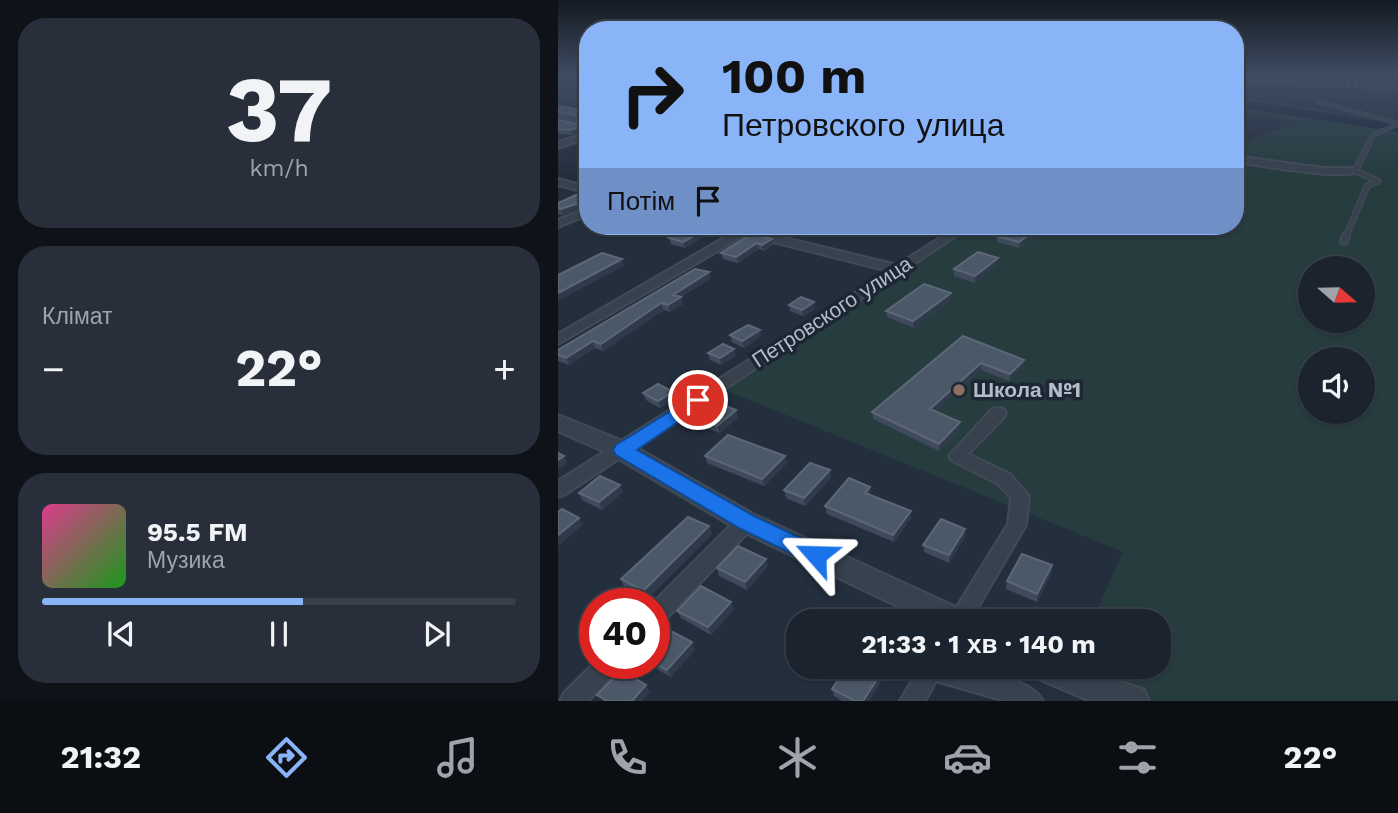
<!DOCTYPE html>
<html lang="uk">
<head>
<meta charset="utf-8">
<style>
	body { margin:0; font-family:"Work Sans",sans-serif; background:#282f3a; color:#f1f3f6; height:100vh; display:flex; flex-direction:column; font-size:26px; white-space:nowrap }
	* { box-sizing:border-box; margin:0 }
	p { font-size:23px; color:#a0a4aa }
	.icon { flex:none; width:38px; height:38px; fill:none; stroke:currentColor; stroke-width:2; stroke-linecap:round; stroke-linejoin:round }
	.map { position:relative; flex:1; overflow:hidden }
	.panel { display:flex; flex-direction:column; gap:18px; padding:18px; background:#0f1319; width:558px }
	.panel>* { flex:none }
	.banner { position:absolute; left:21px; top:21px; width:665px; height:214px; border-radius:28px; box-shadow:0 2px 5px #0004,0 0 0 2px #39404a; background:#8ab4f8; color:#111; overflow:hidden }
	.needle { width:46px; rotate:110deg }
	.buttons { position:absolute; left:740px; top:256px; display:grid; gap:14px }
	.buttons a { display:grid; place-items:center; width:77px; height:77px; border-radius:50%; background:#1b232e; box-shadow:0 2px 5px #0004,0 0 0 2px #39404a; font-size:35px }
	.speed { position:absolute; left:21px; top:588px; display:flex; gap:14px; font-size:35px; font-weight:700; text-align:center }
	.speed>* { display:grid; place-content:center; width:91px; height:91px; border-radius:50%; background:#1b232e; box-shadow:0 2px 5px #0004,0 0 0 2px #39404a; line-height:1 }
	.speed .limit { border:10px solid #d22; background:#fff; color:#111 }
	.pin { position:absolute; display:grid; place-items:center; width:60px; height:60px; color:#fff; margin:-30px; border:4px solid #fff; border-radius:50%; box-shadow:0 2px 7px #0007 }
	.me { position:absolute; width:77px; margin:-38px; rotate:295deg; stroke-linejoin:round; filter:drop-shadow(0 0 5px #0008) }
	.turn { display:flex; align-items:center; gap:24px; height:147px; padding:0 28px; font-size:32px }
	.turn .icon { width:91px; height:91px; stroke-width:2.5 }
	.turn b { display:block; font-size:49px; line-height:60px }
	.then { display:flex; align-items:center; height:66px; padding:0 28px; background:#0003; gap:14px; font-size:26px }
	.big { font-size:52px; font-weight:700; line-height:1.1 }
	.panel .card { flex:1; display:flex; flex-direction:column; justify-content:center; gap:10px; min-width:0; padding:0 24px; border-radius:28px; background:#282f3a }
	.panel .dial { align-items:center; gap:0 }
	.dial b { font-size:91px; line-height:1 }
	.song { display:flex; align-items:center; gap:21px }
	.cover { width:84px; height:84px; border-radius:10px; background:linear-gradient(135deg,hsl(330 70% 55%),hsl(120 70% 35%)) }
	.played { height:7px; border-radius:4px; background:linear-gradient(90deg,#8ab4f8 55%,#39404a 55%) }
	.keys { display:flex; justify-content:space-around; direction:ltr }
	.heat { display:flex; justify-content:space-between; align-items:center; font-size:38px; direction:ltr }
	.trip { position:absolute; left:228px; top:609px; width:385px; height:70px; border-radius:28px; background:#1b232e; box-shadow:0 2px 5px #0004,0 0 0 2px #39404a; font-weight:700; line-height:70px; text-align:center }
	.menu { display:flex; height:112px; justify-content:space-around; align-items:center; background:#0b0e12; color:#a0a4aa }
	.menu .icon { width:49px; height:49px }
	.menu .on { color:#8ab4f8 }
	.menu b { font-size:32px; color:#f1f3f6 }
	main { display:flex; flex:1; min-height:0 }
	.map>svg:first-child { display:block }
</style>
</head>
<body>
<main>
<section class="panel">
<div class="card dial"><b>37</b><p>km/h</p></div>
<div class="card"><p>Клімат</p>
<div class="heat"><a>−</a><b class="big">22°</b><a>+</a></div>
</div>
<div class="card">
<div class="song"><i class="cover"></i><div><b>95.5 FM</b><p>Музика</p></div></div>
<div class="played"></div>
<div class="keys"><svg class="icon" aria-label="previous" viewBox="0 0 24 24"><path d="M18 5L8 12l10 7zM5 5v14"/></svg><svg class="icon" aria-label="pause" viewBox="0 0 24 24"><path d="M8 5v14M16 5v14"/></svg><svg class="icon" aria-label="next" viewBox="0 0 24 24"><path d="M6 5l10 7-10 7zM19 5v14"/></svg></div>
</div>
</section>
<div class="map">
<svg width="840" height="701" viewBox="0 0 840 701">
	<rect width="100%" height="100%" fill="#242f3e"/>
	<path fill="#263c3f" fill-rule="evenodd" d="M677 96 840 123V701H575L508 677 513 667H600V621H534L565 552 159 387 408 226H677V145L741 122 677 110ZM752 268H805V320H752ZM752 359H805V411H752Z"/>
	<g fill="none" stroke-linecap="round" stroke-linejoin="round">
		<path fill="#17263c" fill-rule="evenodd" d="M677 99 840 124V132L677 107Z"/>
		<defs>
			<path id="service-far2" d="M760 102 840 123
				M809 147 815 135 840 124"/>
			<path id="service-far1" d="M788 237 809 186 820 181 797 171 810 145"/>
			<path id="service" d="M786 241 788 236"/>
			<path id="minor" d="M0 118 30 124V128L0 122Z
				M30 133V138L0 148V142Z
				M677 156 767 168H797L802 171C785 181 701 165 677 162Z
				M0 179 30 187V193L0 185Z
				M30 208V215L0 227V220Z
				M161 226H199L195 230 339 265 401 226H413L6 495 0 497V481L331 271 187 235 0 344V334L176 232 162 228Z
				M440 408 446 409 448 413 446 417 410 454 452 474 471 496 468 525 412 621H390L450 524 453 498 440 484 393 460 391 456 434 409Z
				M188 515 195 517 197 522 195 527 104 623 96 625V604H94L181 517Z
				M37 662 62 663 59 671 30 701H2L6 693Z
				M362 667C376 667 392 665 406 667 427 671 476 681 485 701H447L378 681 367 701H342Z"/>
			<path id="tertiary" d="M0 415 72 444 197 515 409 612 414 621H370L179 529 56 456 0 431Z
				M472 667H522L586 690 591 701H532L476 677Z"/>
		</defs>
		<use href="#service-far2" stroke="#414a57" stroke-width="5"/>
		<use href="#service-far1" stroke="#414a57" stroke-width="7"/>
		<use href="#service" stroke="#414a57" stroke-width="10"/>
		<use href="#minor" stroke="#414a57" stroke-width="4"/>
		<use href="#tertiary" stroke="#414a57" stroke-width="4"/>
		<use href="#service-far2" stroke="#38414e" stroke-width="3.5"/>
		<use href="#service-far1" stroke="#38414e" stroke-width="4.5"/>
		<use href="#service" stroke="#38414e" stroke-width="6"/>
		<use href="#minor" fill="#38414e" fill-rule="evenodd"/>
		<use href="#tertiary" fill="#38414e" fill-rule="evenodd"/>
		<path stroke="#5a6575" stroke-width="2.5" stroke-dasharray="3.5 3.5" stroke-linecap="butt" d="M677 80 840 89"/>
	</g>
	<path fill="#3f4b5c" d="M0 106 30 111 29 121 0 116Z
		M0 120 29 131 14 135 0 134Z
		M0 203 30 206 5 215 0 214Z
		M30 211V222L24 220 22 215Z
		M209 226H243L229 235 210 231Z
		M454 226H485V230L461 248 439 242V236Z
		M156 231 127 248 113 244 111 238Z
		M214 239 215 245 206 251 201 249 180 263 165 259 163 253Z
		M440 264 417 283 396 276V269Z
		M151 272 152 279 123 297 125 304 112 312 106 310 45 351 37 348 11 365 0 361V350Z
		M393 293V300L356 328 329 317 328 311Z
		M231 305 257 309 245 316 232 311Z
		M172 335 203 336 186 348 174 342Z
		M405 336 466 367 451 381 423 370 378 411 402 422V430L381 451 315 419 314 412Z
		M150 353 178 356 163 365 152 360Z
		M115 392 117 399 102 408 88 400 85 393Z
		M180 417 162 433 145 427 143 419Z
		M147 456H227L229 463 206 486 149 463Z
		M273 478 247 506 228 498 226 490Z
		M62 485 65 492 44 510 24 500 21 493Z
		M313 494V495L353 518 336 542 269 514 267 506Z
		M151 526 154 534 89 599 66 587 63 579Z
		M407 537 391 563 366 552 365 545Z
		M494 565 493 573 479 602 448 589 449 581Z
		M210 566 189 590 161 576 159 568Z
		M173 602 176 609 153 635 123 618 119 611Z
		M137 650 113 677 88 663H96Z
		M274 689 311 701H284L276 696Z"/>
	<path fill="#2f3b4b" d="M28 126 29 131 14 135 12 130Z
		M30 200V206L5 215 3 209Z
		M154 226H155L156 231 127 248 125 242Z
		M233 226H243L229 235 227 230Z
		M483 226H485V230L461 248V242Z
		M214 239 215 245 206 251 204 245Z
		M199 243 201 249 180 263 178 257Z
		M440 258V264L417 283V276Z
		M64 259 66 266 0 301V293Z
		M151 272 152 279 123 297 125 304 112 312 110 305 115 295Z
		M393 293V300L356 328 355 321Z
		M256 302 257 309 245 316 244 310Z
		M103 303 106 310 45 351 43 344Z
		M202 330 203 336 186 348 184 341Z
		M35 341 37 348 11 365 8 358Z
		M176 349 178 356 163 365 162 358Z
		M466 360V367L451 381 452 374Z
		M423 363V370L373 416 372 409Z
		M115 392 117 399 102 408 100 401Z
		M178 410 180 417 162 433 159 426Z
		M402 422V430L381 451V444Z
		M6 456 9 463 0 470V460Z
		M227 456 229 463 206 486 204 479Z
		M272 470 273 478 247 506 246 498Z
		M62 485 65 492 44 510 41 502Z
		M312 487 313 494 308 501 307 493Z
		M353 511V518L336 542 335 535Z
		M21 518 25 525 0 546V535Z
		M151 526 154 534 89 599 85 591Z
		M407 529V537L391 563V555Z
		M208 559 210 566 189 590 187 582Z
		M494 565 493 573 479 602V594Z
		M173 602 176 609 153 635 150 627Z
		M134 642 137 650 113 677 109 670Z
		M327 667H333L311 701H305Z
		M88 685 92 692 84 701H74Z"/>
	<path fill="#4b5868" stroke="#5c6777" stroke-width="2" d="M0 106 30 111V125L29 117 0 112Z
		M0 120 28 126 12 130 0 129Z
		M20 194 30 196V204V200L3 209 0 208V203Z
		M30 211V217L22 215Z
		M133 226H154L125 242 111 238Z
		M212 226H233L227 230Z
		M454 226H483L461 242 439 236Z
		M194 234 214 239 204 245 199 243 178 257 163 253Z
		M420 252 440 258 417 276 396 269Z
		M44 253 64 259 0 293V275Z
		M137 269 151 272 115 295 123 297 110 305 103 303 43 344 35 341 8 358 0 355V350Z
		M366 284 393 293 355 321 328 311Z
		M243 297 256 302 244 310 231 305Z
		M190 325 202 330 184 341 172 335Z
		M405 336 466 360 452 374 423 363 372 409 402 422 381 444 314 412Z
		M165 344 176 349 162 358 150 353Z
		M100 384 115 392 100 401 85 393Z
		M162 404 178 410 159 426 143 419Z
		M170 435 227 456 204 479 147 456Z
		M0 453 6 456 0 460Z
		M252 463 272 470 246 498 226 490Z
		M42 476 62 485 41 502 21 493Z
		M291 478 312 487 307 493 353 511 335 535 267 506Z
		M4 509 21 518 0 535V512Z
		M130 517 151 526 85 591 63 579Z
		M383 519 407 529 391 555 365 545Z
		M180 546 208 559 187 582 159 568Z
		M464 554 494 565 479 594 449 581Z
		M143 586 173 602 150 627 119 611Z
		M318 614 334 621H313Z
		M105 627 134 642 109 670 96 663V636Z
		M289 667H327L305 701H297L274 689Z
		M63 670 88 685 74 701H49L39 695Z"/>
	<linearGradient id="sky" x2="0" y2="1"><stop stop-color="#141a22"/><stop offset="0.44" stop-color="#3f4d63"/><stop offset="1" stop-color="#3f4d63" stop-opacity="0"/></linearGradient>
	<rect width="840" height="174" fill="url(#sky)"/>
	<path fill="#1a73e8" stroke="#114b97" stroke-width="2" d="M140 394 149 400 146 404 79 450 196 516 266 549 270 555 266 562 258 564 251 562 181 528 58 455 55 450 58 445Z"/>
	<circle fill="#8d6e63" stroke="#1d2633" stroke-width="2.5" cx="401" cy="390" r="7"/>
	<g text-anchor="middle" stroke-width="7" stroke-linejoin="round" paint-order="stroke">
		<g font-size="21" fill="#b4bcc9" stroke="#1d2633">
			<text transform="translate(274 312) rotate(-33)" y="7">Петровского улица</text>
		</g>
		<g font-size="21" font-weight="bold" fill="#b4bcc9" stroke="#1d2633" text-anchor="start">
			<text x="415" y="397">Школа №1</text>
		</g>
	</g>
</svg>
<div class="buttons">
<a><svg class="needle" viewBox="-14 -14 28 28"><path d="M0-13l5 13h-10z" fill="#e53935"/><path d="M0 13l5-13h-10z" fill="#a0a4aa"/></svg></a>
<a><svg class="icon" aria-label="sound" viewBox="0 0 24 24"><path d="M4 9h4l5-4v14l-5-4H4zM17 9q2 3 0 6"/></svg></a>
</div>
<div class="speed"><div class="limit">40</div></div>
<div class="pin" style="left:140px;top:400px;background:#d93025"><svg class="icon" aria-label="arrive" viewBox="0 0 24 24"><path d="M6 21V4h12l-3 4 3 4H6"/></svg></div>
<svg class="me" style="left:258px;top:555px" viewBox="-20 -20 40 40"><path d="M0-17L14 15 0 8-14 15z" fill="#1a73e8" stroke="#fff" stroke-width="4"/></svg>
<div class="trip">21:33 · 1 хв · 140 m</div>
<div class="banner">
<div class="turn"><svg class="icon" aria-label="right" viewBox="0 0 24 24"><path d="M7 20v-9h11M14 6l5 5-5 5"/></svg><div><b>100 m</b>Петровского улица</div></div>
<div class="then">Потім<svg class="icon" aria-label="arrive" viewBox="0 0 24 24"><path d="M6 21V4h12l-3 4 3 4H6"/></svg></div>
</div>
</div>
</main>
<nav class="menu">
<b>21:32</b>
<svg class="icon on" aria-label="directions" viewBox="0 0 24 24"><path d="M12 3l9 9-9 9-9-9zM9 14v-3h6M13 9l2 2-2 2"/></svg>
<svg class="icon" aria-label="music" viewBox="0 0 24 24"><path d="M9 18V5l10-2v13"/><circle cx="6" cy="18" r="3"/><circle cx="16" cy="16" r="3"/></svg>
<svg class="icon" aria-label="phone" viewBox="0 0 24 24"><path d="M5 4h4l2 5-3 2q2 4 5 5l2-3 5 2v4C11 20 4 13 5 4z"/></svg>
<svg class="icon" aria-label="climate" viewBox="0 0 24 24"><path d="M12 3v18M4 7l16 10M4 17L20 7"/></svg>
<svg class="icon" aria-label="car" viewBox="0 0 24 24"><path d="M5 17H2v-5l4-1 3-4h7l3 4 3 1v5h-3M9 17h6M6 11h13"/><circle cx="7" cy="17" r="2"/><circle cx="17" cy="17" r="2"/></svg>
<svg class="icon" aria-label="filters" viewBox="0 0 24 24"><path d="M4 7h16M4 17h16"/><circle cx="9" cy="7" r="2"/><circle cx="15" cy="17" r="2"/></svg>
<b>22°</b>
</nav>
</body>
</html>
